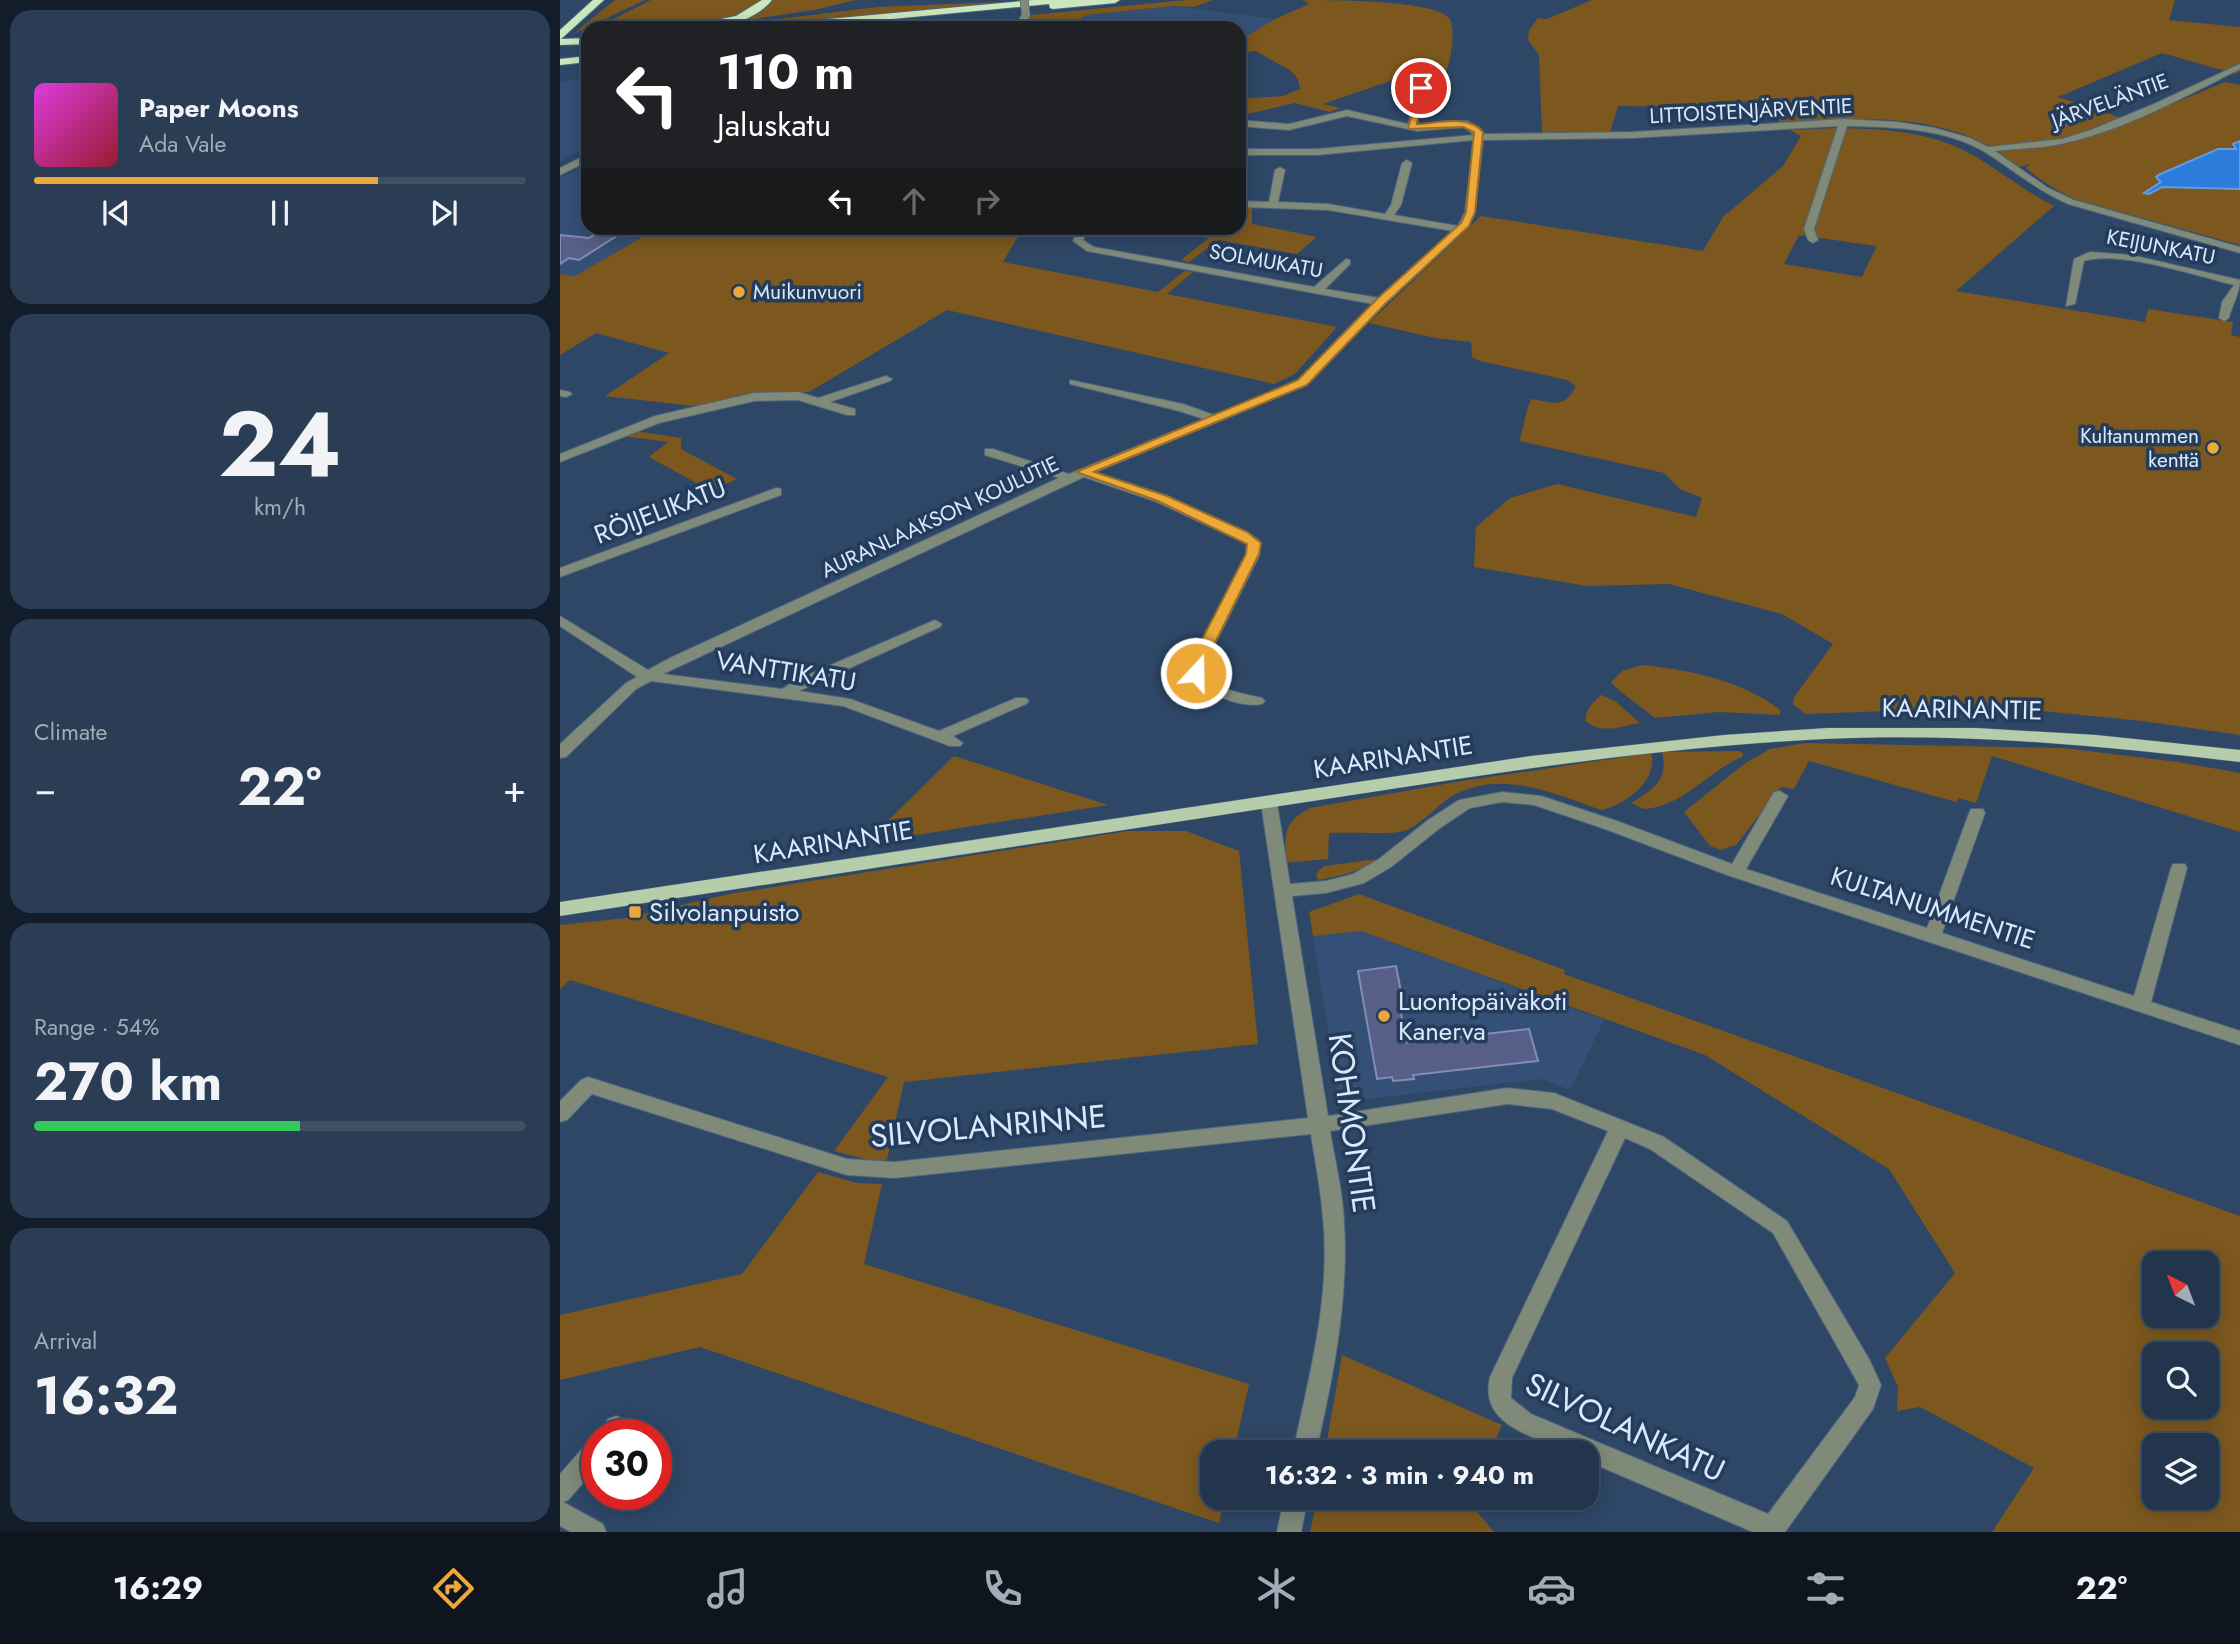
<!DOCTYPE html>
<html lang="en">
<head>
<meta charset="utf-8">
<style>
	body { margin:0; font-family:Jost,sans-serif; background:#2a3d54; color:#f1f3f6; height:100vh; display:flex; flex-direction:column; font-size:26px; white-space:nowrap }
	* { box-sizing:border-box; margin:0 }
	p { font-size:23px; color:#a2abb6 }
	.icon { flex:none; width:38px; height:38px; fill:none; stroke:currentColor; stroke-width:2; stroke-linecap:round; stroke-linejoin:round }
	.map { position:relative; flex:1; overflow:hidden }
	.side { display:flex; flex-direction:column; gap:10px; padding:10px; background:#131d2a; width:560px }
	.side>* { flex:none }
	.hud { position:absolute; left:21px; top:21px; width:665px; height:214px; border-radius:21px; box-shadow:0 4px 18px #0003,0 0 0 2px #3f5065; background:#202124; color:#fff; overflow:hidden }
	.needle { width:46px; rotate:318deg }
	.fabs { position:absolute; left:1582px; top:1251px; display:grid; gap:14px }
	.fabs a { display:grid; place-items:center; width:77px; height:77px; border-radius:14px; background:#22354d; box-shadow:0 4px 18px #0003,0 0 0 2px #3f5065; font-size:35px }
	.speed { position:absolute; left:21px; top:1419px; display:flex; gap:14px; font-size:35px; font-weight:700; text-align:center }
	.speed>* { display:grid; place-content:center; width:91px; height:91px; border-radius:50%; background:#22354d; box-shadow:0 4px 18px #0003,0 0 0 2px #3f5065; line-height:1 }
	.speed .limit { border:10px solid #d22; background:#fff; color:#111 }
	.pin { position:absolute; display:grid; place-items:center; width:60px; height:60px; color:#fff; margin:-30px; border:4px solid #fff; border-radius:50%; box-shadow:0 2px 7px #0007 }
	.me { position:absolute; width:77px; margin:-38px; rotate:21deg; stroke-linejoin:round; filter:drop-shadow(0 0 5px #0008) }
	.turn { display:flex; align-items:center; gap:24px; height:147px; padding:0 21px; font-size:32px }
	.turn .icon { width:91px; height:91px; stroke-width:2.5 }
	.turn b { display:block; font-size:49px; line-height:60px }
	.lanes { display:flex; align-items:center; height:66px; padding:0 21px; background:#0003; justify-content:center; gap:35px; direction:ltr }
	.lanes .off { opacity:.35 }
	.big { font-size:52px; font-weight:700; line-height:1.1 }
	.side .tile { flex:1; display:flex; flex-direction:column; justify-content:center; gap:10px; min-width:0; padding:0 24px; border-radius:21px; background:#2a3d54 }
	.side .dial { align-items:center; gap:0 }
	.dial b { font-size:91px; line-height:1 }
	.song { display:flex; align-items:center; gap:21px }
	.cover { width:84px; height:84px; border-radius:10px; background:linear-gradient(135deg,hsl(300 70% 55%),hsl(350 70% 35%)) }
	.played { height:7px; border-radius:4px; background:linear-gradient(90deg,#eca93a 70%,#3f5065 70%) }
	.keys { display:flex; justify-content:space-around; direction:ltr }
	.heat { display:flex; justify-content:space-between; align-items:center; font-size:38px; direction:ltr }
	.charge { height:10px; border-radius:5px; background:linear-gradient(90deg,#34c759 54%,#3f5065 0) }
	.trip { position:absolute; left:640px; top:1440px; width:399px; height:70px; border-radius:21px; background:#22354d; box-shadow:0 4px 18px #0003,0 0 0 2px #3f5065; font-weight:700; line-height:70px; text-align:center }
	.tabs { display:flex; height:112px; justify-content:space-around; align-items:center; background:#0e151f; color:#a2abb6 }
	.tabs .icon { width:49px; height:49px }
	.tabs .current { color:#eca93a }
	.tabs b { font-size:32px; color:#f1f3f6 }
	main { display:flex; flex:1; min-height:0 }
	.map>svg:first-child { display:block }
</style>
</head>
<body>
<main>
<section class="side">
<div class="tile">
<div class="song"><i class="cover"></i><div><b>Paper Moons</b><p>Ada Vale</p></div></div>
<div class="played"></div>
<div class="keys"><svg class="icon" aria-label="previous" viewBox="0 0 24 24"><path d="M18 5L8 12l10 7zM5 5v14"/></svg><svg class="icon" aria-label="pause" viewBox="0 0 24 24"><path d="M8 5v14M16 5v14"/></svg><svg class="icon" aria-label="next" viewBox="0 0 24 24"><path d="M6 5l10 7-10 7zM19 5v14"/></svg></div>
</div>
<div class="tile dial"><b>24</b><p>km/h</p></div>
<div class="tile"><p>Climate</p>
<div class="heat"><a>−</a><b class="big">22°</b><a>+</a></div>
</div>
<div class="tile"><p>Range · 54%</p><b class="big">270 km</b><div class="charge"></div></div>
<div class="tile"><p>Arrival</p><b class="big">16:32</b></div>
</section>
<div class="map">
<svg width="1680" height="1532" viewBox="0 0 1680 1532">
	<rect width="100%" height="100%" fill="#2e4767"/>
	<path fill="#345076" d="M613 6 715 19 679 41V28H495L518 22 526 15Z
		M28 76V146L0 161V82Z
		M28 164V228H98L15 276 0 274V178Z
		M801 931 1044 1020 1010 1090 982 1079 779 1102 753 936Z"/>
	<path fill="#7c581e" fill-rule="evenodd" d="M55 0H85L13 34Z
		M91 0H201C177 32 75 28 36 28Z
		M210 0H296L254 10 154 25C172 20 200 17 210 0Z
		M491 0 195 27 144 28 318 7Z
		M626 0H653L634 7 613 6 526 15C512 27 485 34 469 21L471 15Z
		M743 0C772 0 877 0 890 19 897 37 888 67 883 84L856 86 833 80 763 104 780 108 770 112 735 103 679 116V99L723 96 740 89 738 79 731 71 696 51 679 53V41L715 19 749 4Z
		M1032 0H1615L1609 20 1680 27V71L1676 74 1602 53 1498 97 1571 121 1665 82 1680 85V245L1517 200C1498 191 1482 182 1466 168L1470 164 1460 167C1447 158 1433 148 1419 141 1358 112 1284 119 1219 122V102H1148L1143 107 1058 106 1050 133H982L979 55 968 40 969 30 978 18 987 19Z
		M1278 128C1323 129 1370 131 1411 154 1439 170 1464 191 1494 206L1396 291 1585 322 1588 309 1673 322 1671 335 1680 337V735L1582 721 1441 707 1245 714 1233 704 1234 697 1273 644 1222 614 1109 584 1027 586 914 567 916 527 950 498 997 484 1136 517 1142 498 1120 489 1104 473 959 441C965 427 964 412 972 399 994 403 1004 409 1016 386L1007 380 920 361 912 357 911 342 875 338 809 323 921 216 1143 251 1163 217 1223 166 1241 136 1230 130ZM1239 235 1316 246V247L1302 277 1224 264Z
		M679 207H692V224L757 237 737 254 658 240 629 262 621 260 649 238 595 230 596 228H679Z
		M98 228H463L443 262 598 292 625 271 633 272 607 294 777 327 735 374 714 384 387 310 249 392 203 393 133 406 45 396 109 353 36 333 0 355V274L15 276Z
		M74 431 121 438V449L177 479 151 491 89 457 108 442 63 436Z
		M1081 665C1127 669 1184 681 1220 710V715L1159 712 1095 718C1085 709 1056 690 1051 682L1062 671Z
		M1041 695 1055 701 1080 723C1062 726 1041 735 1026 721 1025 710 1033 702 1041 695Z
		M1245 743 1503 748 1618 762 1680 773V832L1432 756 1416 803 1399 798 1396 802 1249 761 1234 789 1221 787 1176 845 1161 850 1150 846 1124 812 1184 764 1210 749Z
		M1179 751 1183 753 1182 757C1146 772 1125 806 1084 809L1071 803C1093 790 1109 780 1102 752Z
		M1091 753C1099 780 1065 805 1041 810 996 794 944 770 896 794 879 802 861 826 844 831 831 835 785 832 769 833L768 859 725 863C726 834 722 823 750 808L896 782Z
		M394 756 548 805 305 843Z
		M568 831H626L679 851 698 1044 344 1082 327 1160H308L274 1151 328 1077 10 980 0 989V925L66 918 169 894Z
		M818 859C799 872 780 876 758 880L756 874 764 866Z
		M799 894 1005 970 1004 974 1680 1216V1532H1432L1474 1468 1360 1407 1337 1411 1338 1387 1325 1358 1395 1273 1329 1169 1145 1055 801 931 753 936 749 912ZM1594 1264H1647V1316H1594ZM1594 1354H1647V1407H1594ZM1594 1446H1647V1498H1594Z
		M258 1172 297 1183 322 1184 304 1264 689 1384 674 1452H653V1498H665L659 1523 140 1347 0 1380V1315L182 1274Z
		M782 1355 942 1425 930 1452H765Z
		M757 1498H910L909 1502 934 1532H750Z"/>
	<path fill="#2d7cdb" stroke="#619ce5" stroke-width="2" d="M1680 141V189L1602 187 1589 194 1584 193 1601 182 1596 177 1598 175 1658 149H1676L1673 144Z"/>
	<path fill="#585f86" stroke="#838cb5" stroke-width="2" d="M42 230 63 232 19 260 9 258 0 264V235L29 238Z
		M836 966 843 1002 839 1003 847 1043 969 1029 978 1061 853 1075 854 1079 833 1081 832 1077 817 1079 798 971Z"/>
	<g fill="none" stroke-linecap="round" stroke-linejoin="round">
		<defs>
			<path id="minor" d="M463 18 479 28H470L459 20Z
				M1680 64V69C1624 97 1567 129 1505 143 1482 149 1458 148 1435 151L1488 188 1514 200 1680 247V253L1508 204C1477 190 1453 170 1425 152 1384 128 1333 127 1287 126L1254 229 1258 240 1253 243 1248 240 1244 229 1278 126 1072 138 923 140 915 212 909 226 825 304 747 385 535 472 607 496 687 532 699 540 700 554 643 668C651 690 682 693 702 698L705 701 702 704C679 709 636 691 629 668L686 554 687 544 597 502 524 477 103 674 222 689 236 680 375 620 382 624 380 627 239 691 290 699 379 731 456 698H466L469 701 466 704 393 736 403 743 400 746H390L283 706 91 681 76 689 6 757 0 758V744L66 683 77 677 0 626V616L88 670 110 658 499 478 425 455V449H433L509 474 644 419 619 411 510 384V380L623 404 654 415 739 381 813 304 527 251 513 241 519 228H529L523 240 534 247 754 287 786 259 790 260V264L765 289 819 298 893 231 768 210 679 207V201L709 202 715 170 720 167 725 170 718 202 768 204 825 214 831 205 842 163 847 160 852 163 841 205 834 215 898 226 905 212 914 140 757 155H679V149H757L914 135 905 127 857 131 787 116 729 130 679 126V120L729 124 787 110 848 124 857 88 861 86 865 88 857 125 907 121 920 128 923 134 1072 132 1284 119 1338 122 1375 128 1410 138 1428 147 1502 139 1531 130 1594 104Z
				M28 154V161L0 175V168Z
				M1530 252 1571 255 1680 280C1680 294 1672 304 1669 318L1664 321 1659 318 1662 302 1674 285C1637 276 1558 250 1524 261L1515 304 1506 306 1514 259Z
				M326 376 332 379 330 381 270 402 295 409V415H287L238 400 194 401 99 423 0 462V454L95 416 194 393 239 392 258 398Z
				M0 390 10 392 12 394 6 397 0 396Z
				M216 488 221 489V495L0 577V568Z
				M1220 791 1228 796 1186 869 1367 928 1409 813 1411 809H1423L1425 813 1382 933 1574 996 1611 868 1613 864H1625L1627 868 1591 1002 1680 1031V1045L1170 876 1045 829 974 805 942 802 910 808 880 828 831 867 804 883 766 893 732 896 768 1116 947 1088 994 1093 1104 1137 1227 1221 1309 1359 1321 1385 1313 1409 1225 1532H1193L1027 1461V1452C1007 1452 993 1446 974 1438 946 1426 922 1411 930 1377L1048 1131 992 1109 947 1104 770 1131C775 1161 783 1192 784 1222 789 1299 773 1378 756 1452H733C749 1377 771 1296 763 1219 761 1190 755 1162 751 1134L334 1178 287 1175 32 1094 7 1120 0 1122V1101L21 1080 28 1077 287 1159 334 1162 748 1118 701 803 703 799 709 798 717 803 730 884 766 881 793 874 819 859 868 820 899 800 942 792 981 796 1057 821 1172 864 1214 792ZM1065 1138 1090 1149 1213 1233 1299 1385 1295 1397 1208 1514 971 1414 951 1398 952 1378Z
				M56 1416 64 1419 68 1427 64 1435H37L48 1419Z
				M37 1438V1467L8 1500 3 1502 43 1524 46 1532H11L0 1526V1474L29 1441Z
				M724 1498H748L741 1532H717Z"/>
			<path id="major" d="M1268 728H1416L1536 735 1680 750V762C1542 746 1403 732 1264 739 1077 748 892 780 707 808 471 844 236 880 0 916V902L971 756 1164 735Z"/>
			<path id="highway" d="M33 0H44L1 39 28 38V44L0 45V30Z
				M202 0H212C189 28 149 28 116 28L176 16Z
				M473 0H560L555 3 493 9 490 8 489 4 237 28H199L204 25Z
				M28 56V62L0 65V59Z"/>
		</defs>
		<use href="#minor" stroke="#4d6482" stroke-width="2"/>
		<use href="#major" stroke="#4d6482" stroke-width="1"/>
		<use href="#highway" stroke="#4d6482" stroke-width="2"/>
		<use href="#minor" fill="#7f8a79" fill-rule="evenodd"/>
		<use href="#major" fill="#b6cdab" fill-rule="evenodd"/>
		<use href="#highway" fill="#cbe7be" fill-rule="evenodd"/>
		<defs>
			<path id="minor-bridge" d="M463 20 466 15 464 0"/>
		</defs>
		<use href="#minor-bridge" stroke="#4d6482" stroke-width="9" stroke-linecap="butt"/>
		<use href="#minor-bridge" stroke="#7f8a79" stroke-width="8"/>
	</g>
	<path fill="#eca93a" stroke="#996e26" stroke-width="2" d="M858 86 865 88 857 124C877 123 908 114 923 132L915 212 909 226 825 304 747 385 534 472 607 496 687 532 701 543 699 554 645 663 644 673 636 677 631 676 630 663 686 554 687 544 598 501 516 472 738 380 817 299 901 223 906 212 914 132 903 127 848 129Z"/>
	<g fill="#eca93a" stroke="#243c5b" stroke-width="2.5">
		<circle cx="179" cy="292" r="7"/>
		<circle cx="1653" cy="448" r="7"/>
		<rect x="68" y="905" width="14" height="14" rx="3.5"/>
		<circle cx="824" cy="1016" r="7"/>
	</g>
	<g text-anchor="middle" stroke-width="7" stroke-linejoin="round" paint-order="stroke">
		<g font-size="21" fill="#d9e8fb" stroke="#243c5b">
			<text transform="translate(1550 101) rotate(-20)" y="7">JÄRVELÄNTIE</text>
			<text transform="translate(1191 111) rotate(-3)" y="7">LITTOISTENJÄRVENTIE</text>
			<text transform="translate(1601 247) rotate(11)" y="7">KEIJUNKATU</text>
			<text transform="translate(706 261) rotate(10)" y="7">SOLMUKATU</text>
			<text transform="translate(380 517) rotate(-25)" y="7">AURANLAAKSON KOULUTIE</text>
		</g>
		<g font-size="21" fill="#d9e8fb" stroke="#243c5b" text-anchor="start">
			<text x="193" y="299">Muikunvuori</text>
			<text x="1639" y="443" text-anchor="end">Kultanummen<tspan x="1639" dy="24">kenttä</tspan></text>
		</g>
		<g font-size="26" fill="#d9e8fb" stroke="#243c5b">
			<text transform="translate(100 511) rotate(-21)" y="9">RÖIJELIKATU</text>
			<text transform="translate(226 671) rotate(9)" y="9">VANTTIKATU</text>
			<text transform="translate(1402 709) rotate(1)" y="9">KAARINANTIE</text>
			<text transform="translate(833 757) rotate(-9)" y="9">KAARINANTIE</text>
			<text transform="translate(273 842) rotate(-9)" y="9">KAARINANTIE</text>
			<text transform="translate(1373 908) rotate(18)" y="9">KULTANUMMENTIE</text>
		</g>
		<g font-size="26" fill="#d9e8fb" stroke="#243c5b" text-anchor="start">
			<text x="89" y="921">Silvolanpuisto</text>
			<text x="838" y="1010">Luontopäiväkoti<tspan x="838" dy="30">Kanerva</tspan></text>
		</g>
		<g font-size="32" fill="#d9e8fb" stroke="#243c5b">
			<text transform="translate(792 1123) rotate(82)" y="11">KOHMONTIE</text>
			<text transform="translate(428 1126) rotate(-5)" y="11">SILVOLANRINNE</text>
			<text transform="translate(1065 1427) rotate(25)" y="11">SILVOLANKATU</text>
		</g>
	</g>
</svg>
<div class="fabs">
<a><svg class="needle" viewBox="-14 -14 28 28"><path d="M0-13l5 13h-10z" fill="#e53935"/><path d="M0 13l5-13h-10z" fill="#a2abb6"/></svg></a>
<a><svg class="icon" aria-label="search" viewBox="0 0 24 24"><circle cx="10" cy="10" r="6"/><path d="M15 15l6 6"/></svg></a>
<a><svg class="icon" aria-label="layers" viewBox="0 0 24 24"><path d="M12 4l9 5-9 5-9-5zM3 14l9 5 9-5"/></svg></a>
</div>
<div class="speed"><div class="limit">30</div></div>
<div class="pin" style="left:861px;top:88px;background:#d93025"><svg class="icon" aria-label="arrive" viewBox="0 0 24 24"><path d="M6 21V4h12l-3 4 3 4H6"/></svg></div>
<svg class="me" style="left:636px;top:673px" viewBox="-20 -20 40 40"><circle r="17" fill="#eca93a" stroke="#fff" stroke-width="3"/><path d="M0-11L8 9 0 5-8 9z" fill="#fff"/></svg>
<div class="trip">16:32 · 3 min · 940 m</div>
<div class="hud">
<div class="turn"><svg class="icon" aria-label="left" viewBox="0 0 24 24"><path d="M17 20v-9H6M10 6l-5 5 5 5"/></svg><div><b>110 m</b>Jaluskatu</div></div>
<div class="lanes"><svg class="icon" aria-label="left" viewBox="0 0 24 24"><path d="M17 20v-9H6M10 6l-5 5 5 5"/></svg><svg class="icon off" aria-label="ahead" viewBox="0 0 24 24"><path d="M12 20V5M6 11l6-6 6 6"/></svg><svg class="icon off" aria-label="right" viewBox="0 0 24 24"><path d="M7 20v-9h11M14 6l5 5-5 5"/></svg></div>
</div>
</div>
</main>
<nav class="tabs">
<b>16:29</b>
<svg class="icon current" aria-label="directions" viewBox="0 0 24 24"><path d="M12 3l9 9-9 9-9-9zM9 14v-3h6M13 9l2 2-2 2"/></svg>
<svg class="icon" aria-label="music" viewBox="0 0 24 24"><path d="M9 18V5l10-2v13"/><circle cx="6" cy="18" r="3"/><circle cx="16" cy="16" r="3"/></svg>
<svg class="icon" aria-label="phone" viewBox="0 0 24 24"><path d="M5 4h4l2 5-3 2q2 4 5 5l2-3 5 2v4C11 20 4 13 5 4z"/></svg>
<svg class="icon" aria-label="climate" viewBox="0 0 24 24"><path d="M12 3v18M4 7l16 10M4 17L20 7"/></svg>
<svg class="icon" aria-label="car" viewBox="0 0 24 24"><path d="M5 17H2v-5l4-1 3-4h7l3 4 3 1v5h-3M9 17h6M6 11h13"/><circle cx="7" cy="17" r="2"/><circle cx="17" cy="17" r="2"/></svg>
<svg class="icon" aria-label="filters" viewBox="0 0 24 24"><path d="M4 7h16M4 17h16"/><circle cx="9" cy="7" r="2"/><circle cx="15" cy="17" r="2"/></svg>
<b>22°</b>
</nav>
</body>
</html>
